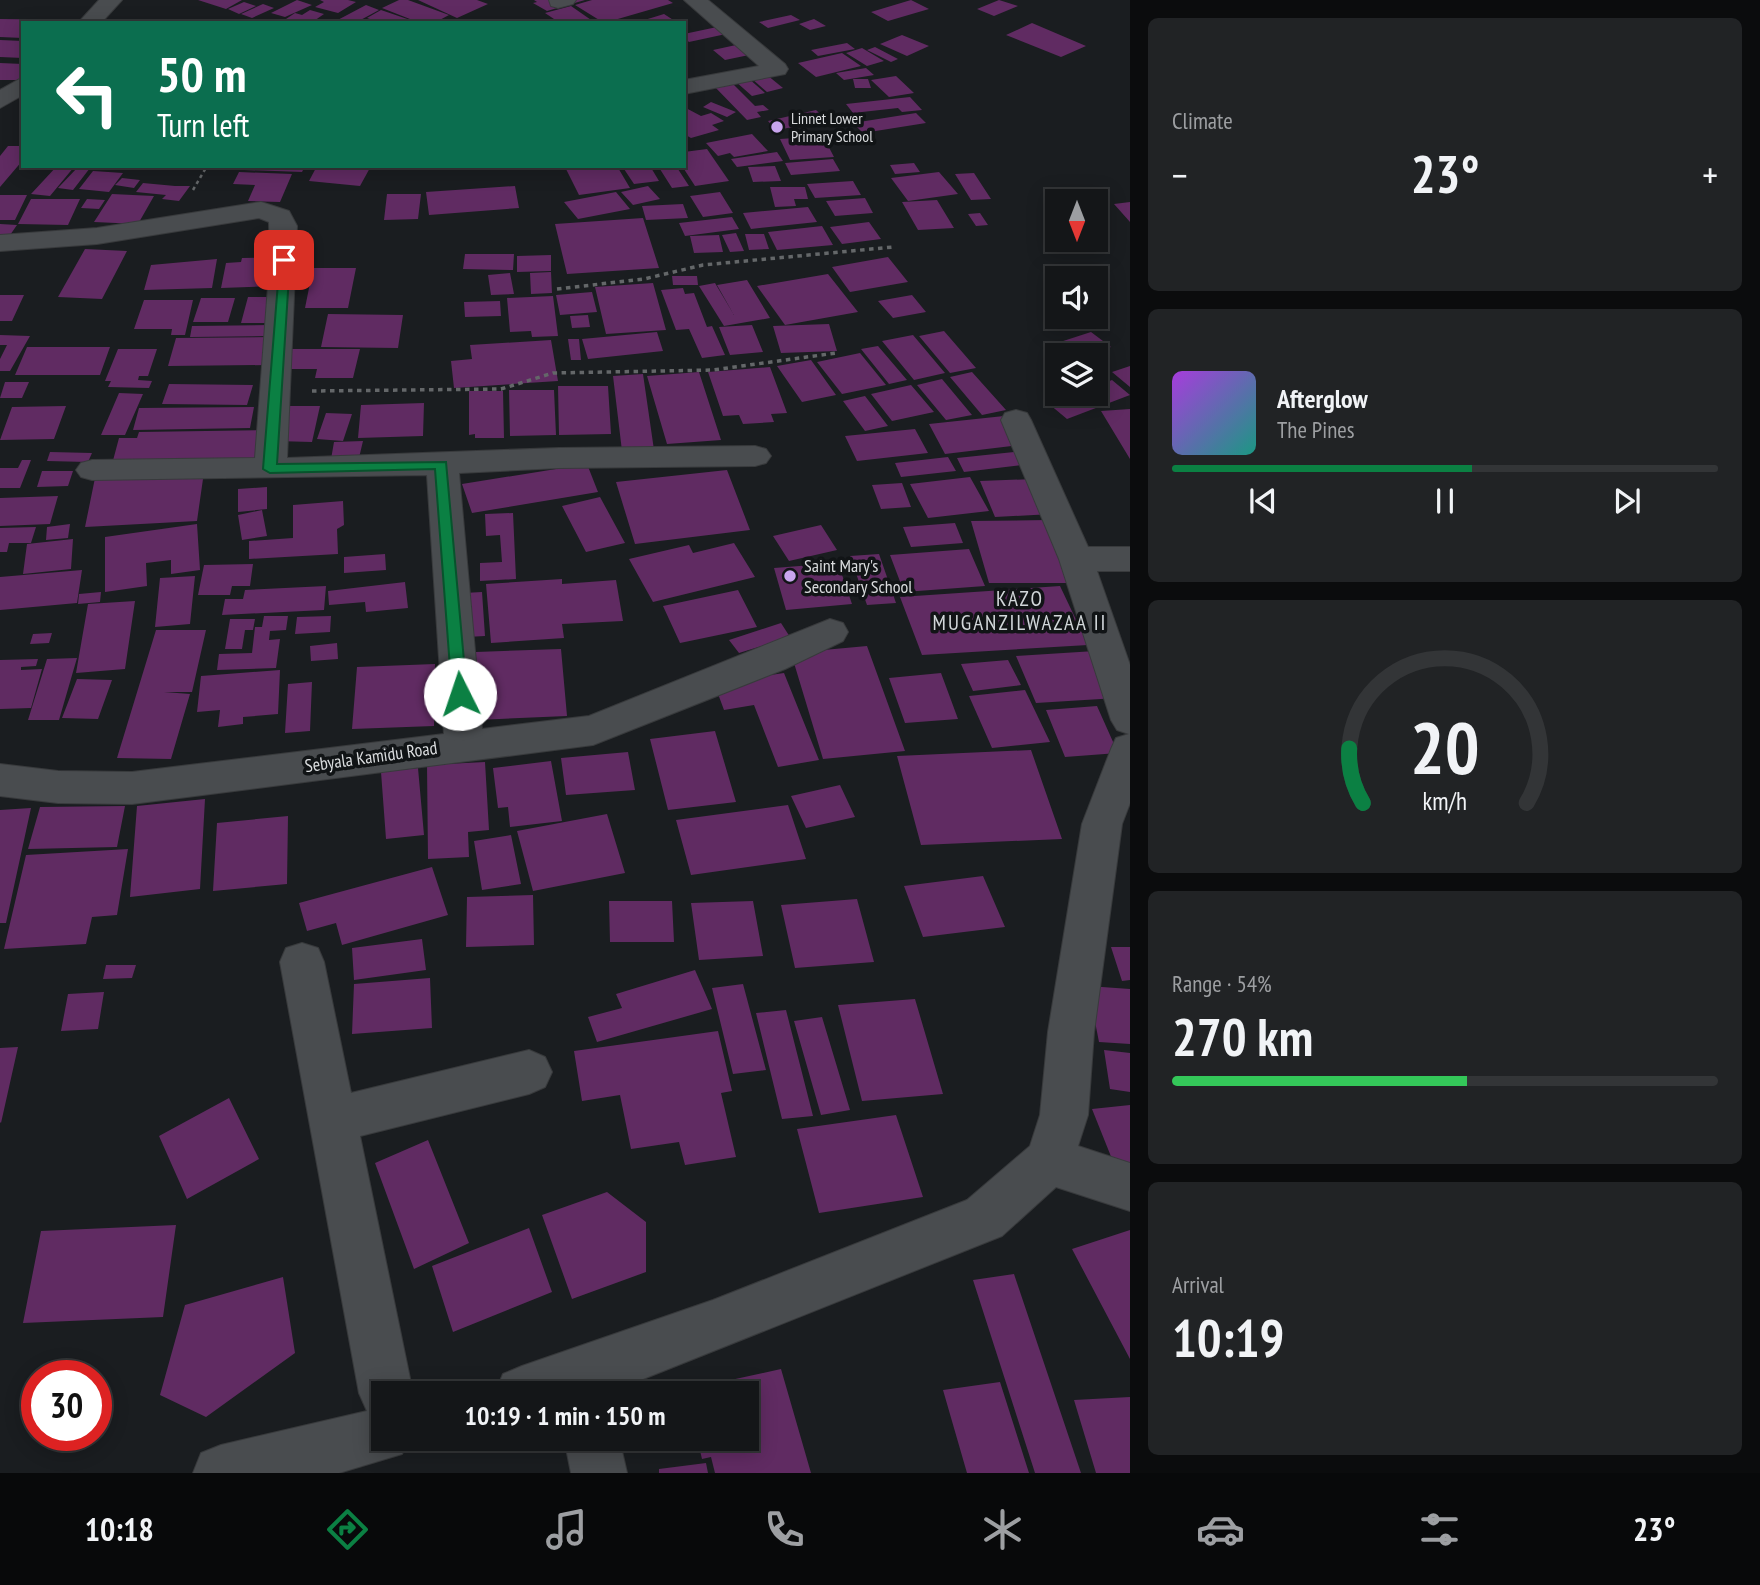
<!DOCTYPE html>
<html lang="en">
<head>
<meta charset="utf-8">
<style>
	body { margin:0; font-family:"PT Sans Narrow",sans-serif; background:#212325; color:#f1f3f6; height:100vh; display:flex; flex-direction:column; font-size:26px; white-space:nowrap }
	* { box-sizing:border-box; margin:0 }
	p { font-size:23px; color:#9d9fa2 }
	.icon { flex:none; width:38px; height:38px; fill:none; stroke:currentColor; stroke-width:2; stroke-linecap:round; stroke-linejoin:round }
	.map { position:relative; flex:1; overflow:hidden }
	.panel { display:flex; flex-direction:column; gap:18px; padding:18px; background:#0b0c0d; width:630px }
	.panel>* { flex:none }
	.banner { position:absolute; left:21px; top:21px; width:665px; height:147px; border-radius:0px; box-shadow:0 4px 18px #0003,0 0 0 2px #333537; background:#0b6e4f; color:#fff; overflow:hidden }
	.needle { width:46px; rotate:180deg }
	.buttons { position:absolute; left:1045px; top:189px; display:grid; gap:14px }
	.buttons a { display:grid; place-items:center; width:63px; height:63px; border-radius:0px; background:#141618; box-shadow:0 4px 18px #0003,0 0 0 2px #333537; font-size:35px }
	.speed { position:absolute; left:21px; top:1360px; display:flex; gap:14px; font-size:35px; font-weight:700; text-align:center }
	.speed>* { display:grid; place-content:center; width:91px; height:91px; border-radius:50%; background:#141618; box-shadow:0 4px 18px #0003,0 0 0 2px #333537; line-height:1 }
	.speed .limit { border:10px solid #d22; background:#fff; color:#111 }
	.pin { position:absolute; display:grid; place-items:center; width:60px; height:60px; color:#fff; margin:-30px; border-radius:14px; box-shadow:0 4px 10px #0006 }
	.me { position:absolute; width:77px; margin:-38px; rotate:356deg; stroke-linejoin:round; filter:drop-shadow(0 0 5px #0008) }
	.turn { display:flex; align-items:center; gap:24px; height:147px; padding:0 21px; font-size:32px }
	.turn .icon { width:91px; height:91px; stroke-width:2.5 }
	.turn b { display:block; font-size:49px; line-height:60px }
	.big { font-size:52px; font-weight:700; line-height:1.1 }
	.panel .tile { flex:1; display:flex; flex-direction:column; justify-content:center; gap:10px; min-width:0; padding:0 24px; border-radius:10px; background:#212325 }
	.panel .dial { align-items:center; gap:0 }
	.dial svg { height:182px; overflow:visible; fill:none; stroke:#333537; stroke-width:7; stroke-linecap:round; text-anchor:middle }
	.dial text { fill:#f1f3f6; stroke:none }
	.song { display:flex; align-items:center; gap:21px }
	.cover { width:84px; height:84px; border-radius:10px; background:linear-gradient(135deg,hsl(280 70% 55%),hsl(170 70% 35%)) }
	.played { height:7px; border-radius:4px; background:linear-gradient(90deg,#0b8043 55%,#333537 55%) }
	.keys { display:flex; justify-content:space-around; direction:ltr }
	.heat { display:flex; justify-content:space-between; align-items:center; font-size:38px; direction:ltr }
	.charge { height:10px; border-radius:5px; background:linear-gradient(90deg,#34c759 54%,#333537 0) }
	.trip { position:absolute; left:371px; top:1381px; width:388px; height:70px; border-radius:0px; background:#141618; box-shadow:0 4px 18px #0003,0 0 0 2px #333537; font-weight:700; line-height:70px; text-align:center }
	.dock { display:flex; height:112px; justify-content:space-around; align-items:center; background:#08090a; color:#9d9fa2 }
	.dock .icon { width:49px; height:49px }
	.dock .current { color:#0b8043 }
	.dock b { font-size:32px; color:#f1f3f6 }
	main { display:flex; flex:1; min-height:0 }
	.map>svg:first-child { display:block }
</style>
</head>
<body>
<main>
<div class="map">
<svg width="1130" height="1473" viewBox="0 0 1130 1473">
	<rect width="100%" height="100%" fill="#1a1d20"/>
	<path fill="#602b62" d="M198 0H242L226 9Z
		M297 0 312 5 285 17 271 13Z
		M320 0H348L356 2 338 13 315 7 324 2Z
		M399 0H408L449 15 434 23H420L382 8Z
		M418 0H477L488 4 457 18Z
		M534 0H585L547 11 533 3 537 2Z
		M592 0H668L673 3 604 23 575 5Z
		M911 0 929 9 888 21 871 12Z
		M999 0 1018 6 994 16 977 9Z
		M244 2 256 6 239 14 228 9Z
		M263 4 274 8 252 18 241 14Z
		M366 5 379 10 355 23H332Z
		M571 6 594 22 560 23 545 13Z
		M310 10 324 14 311 23 286 19 295 13 302 15Z
		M381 10 416 22V23H382L367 18Z
		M664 14 678 23H638V22Z
		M791 15 800 20 768 28 759 22Z
		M0 19 79 20 77 23H23V38L0 37Z
		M814 19 826 26 810 30 799 24Z
		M1032 23 1086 46 1061 57 1006 35Z
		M717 27 726 34 689 42 684 37V34Z
		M902 35 929 46 907 56 880 44Z
		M0 40 23 41V58L0 57Z
		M847 43 855 49 818 56 811 50Z
		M736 45 749 55 725 60 713 50Z
		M875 47 898 59 891 62 867 50Z
		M862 48 884 61 867 66 846 53Z
		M842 53 861 66 816 77 798 63Z
		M0 63 23 64 20 80H0Z
		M866 68 874 75 844 80 836 73Z
		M767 75 783 88 767 92 751 78Z
		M896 76 914 93 889 97 871 80Z
		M748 78 765 93 752 96 735 81Z
		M853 79H868L871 88H855Z
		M731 82 755 106 763 105 769 110 757 112 761 117 747 120 713 85Z
		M910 97 922 110 902 112 898 108 853 113 846 104Z
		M711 102 736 112 727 117 703 107Z
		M684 107 701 116 711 113 724 121 712 125 719 130 691 138 684 134Z
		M816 110 828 121 776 130 768 121Z
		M916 113 926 123 863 133 853 123Z
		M752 134 768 151 734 157 730 153 718 156 706 143Z
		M823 136 834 157 790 160 780 139Z
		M8 146H23V160L0 187V156Z
		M707 149 729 181 695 186 682 166 684 152Z
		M777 152 783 161 737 167 731 159Z
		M833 159 840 171 791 175 785 163Z
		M914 163 920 172 895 174 890 165Z
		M57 166 74 167 50 196 31 194Z
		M245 166H305L302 172 244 170Z
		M317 166H371L360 186 309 181Z
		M591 166H617L630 188 579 195 566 169Z
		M622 166H650L659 181 634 184Z
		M658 166H676L689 186 672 188Z
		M775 166 781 181 753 182 748 167Z
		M78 167 90 168 73 190 58 188Z
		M93 171 123 173 109 192 79 189Z
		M239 172 292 174 280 202 248 201 255 185 233 184Z
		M939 172 958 194 908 201 891 178Z
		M974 173 991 199 971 200 955 174Z
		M122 178 140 180 134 188 115 185Z
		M853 181 861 195 815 198 807 184Z
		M143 183 175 186H190L179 201 162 199 166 195 136 192Z
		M515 186 519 208 429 215 426 192Z
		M648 186 660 199 633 205 621 192Z
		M770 187H805L808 199H794L796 206 775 207Z
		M616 192 630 209 578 219 564 202Z
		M720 192 733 213 703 217 690 196Z
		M112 194 154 196 138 224 94 222Z
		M387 194H421L418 219 384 220Z
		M0 195H27L15 220H0Z
		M865 198 873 213 835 216 826 201Z
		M31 199H80L68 225 18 224Z
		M87 199 105 200 99 209 81 208Z
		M937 200 954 228 918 230 902 202Z
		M1130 202V222L1114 204Z
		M683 204 688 218 646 220 642 206Z
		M808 207 817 222 751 229 743 213Z
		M980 213 988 225 976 226 968 214Z
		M732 217 739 229 685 236 679 223Z
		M643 218 659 268 567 274 555 224Z
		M869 222 881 239 842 244 830 227Z
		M0 224 17 225 8 238 0 237Z
		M822 226 833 245 777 250 768 232Z
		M736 233 744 251 730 252 722 235Z
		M745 234H764L769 249 749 250Z
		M719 235 723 252 694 253 690 236Z
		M85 249 127 251 102 299 58 297Z
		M465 254H514L513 270 463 269Z
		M551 255V271L517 272V256Z
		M280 257 275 286 221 288 226 263 241 262 242 258Z
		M888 257 908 282 850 292 832 267Z
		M217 259 212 288 144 290 151 265Z
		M313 268H356L348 308H305Z
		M551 272 552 293 531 294 530 273Z
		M510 273 514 294 491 295 488 275Z
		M828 274 858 312 785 325 757 286Z
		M672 276H697L698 285H673Z
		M747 280 770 318 724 326 699 286 715 283 734 315 717 285Z
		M653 283 666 330 606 334 595 287Z
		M683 288 685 294 694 293 707 327 712 326 725 355 702 358 689 329 676 330 661 290Z
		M592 292 597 312 560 315 556 295Z
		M0 295H24L12 321H0Z
		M912 295 926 312 893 318 878 301Z
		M553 296 558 336 532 337 531 331 510 332 507 298Z
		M248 297H286L281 323H241Z
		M201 298H235L228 322H193Z
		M144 300H193L185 335H171L172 329H134Z
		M500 301 501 316 465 317 464 302Z
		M328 314 403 315 398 348 321 347Z
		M588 315 590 327 572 328 570 316Z
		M829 324 837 351 781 353 773 326Z
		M270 325 268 336 190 337 192 326Z
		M752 325 763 352 730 355 719 327Z
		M944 331 976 368 950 373 919 336Z
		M657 332 663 351 588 359 582 339Z
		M1091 332 1111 347 1087 355H1072L1057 343Z
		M0 335 30 336 10 371H0V359L7 345H0Z
		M913 335 945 373 914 380 882 341Z
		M273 337 267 365 168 366 176 338Z
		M568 339H579L581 360H571Z
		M551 340 558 381 454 388 451 361 472 359 470 345Z
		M878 346 907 380 889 384 861 349Z
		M27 347H110L100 375H15Z
		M118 349H157L148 376H139L138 380 152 381 149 388 108 387 111 381H105Z
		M287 349H360L353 378H315L317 369H282Z
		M860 353 886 385 842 394 817 362Z
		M811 360 836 395 802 402 777 366Z
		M1130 366V387L1112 372Z
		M770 367 787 413 771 414 774 422 743 424 739 415 723 416 708 372Z
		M699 372 721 440 667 444 647 376Z
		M972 372 1006 410 982 415 950 377Z
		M643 374 654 450 622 451 613 376Z
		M942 379 972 415 946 420 917 385Z
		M1112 380 1130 395 1067 419 1049 404 1076 394H1096V387Z
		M5 382H29L22 398H0Z
		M169 384 253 385 247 405 162 404Z
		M911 385 934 412 892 421 871 394Z
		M558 386H608L611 434 559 435Z
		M509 390H554L556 435 510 436Z
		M469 391H503L504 438H475V434L469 435Z
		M119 393 143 394 125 435H101Z
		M865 396 888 426 865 431 843 401Z
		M424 403 423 436 358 438 361 405Z
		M66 406 54 439 0 440 12 407Z
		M284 406H320L312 442 276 441Z
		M254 407 250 428 133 430 139 408Z
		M1130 409V459L1101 411Z
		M326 413 352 414 343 441 317 439Z
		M1004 416 1021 445 945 454 929 424Z
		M915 429 928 453 857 461 845 436Z
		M272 430 266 465 111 468 119 438H137L139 432Z
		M363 441 358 462 330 465 334 442Z
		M50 452 92 453 88 462 47 461Z
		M1014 452 1022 465 964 472 957 458Z
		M948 457 956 471 901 477 895 463Z
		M22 460H31L20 488H0V468H18Z
		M587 464 598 492 472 513 462 484Z
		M727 470 750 530 635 544 616 482Z
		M42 471H73L68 486 37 487Z
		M204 472 197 521 85 527 95 478Z
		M970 477 989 511 928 518 910 484Z
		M1035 479 1052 514 995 517 980 481Z
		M902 483 911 507 881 509 872 485Z
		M267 487V509L238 512V489Z
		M58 496 50 524 0 526V498Z
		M600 497 625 543 586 552 562 506Z
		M343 501 344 525 337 529 338 554 249 559V541L293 538V505Z
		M262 510 267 536 242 540 238 515Z
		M513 513 516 579 480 581V563L502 562 500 535 486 536 485 514Z
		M1048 520 1071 583H989L971 521Z
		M955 523 963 543 911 547 903 527Z
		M70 524 68 538 46 540 47 527Z
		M197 524 200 570 171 574V560L146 563 147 586 105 592V537Z
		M821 525 837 550 789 561 773 536Z
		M36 527 31 543H9L7 552H0V528Z
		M73 539 71 569 23 574 27 544Z
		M734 543 755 577 653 602 629 559 689 545 693 553Z
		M969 549 985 586 904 592 890 555Z
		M385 554 386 570 344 573V557Z
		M879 554 896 603 867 605 850 556Z
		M838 563 852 604 786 610 774 568Z
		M253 564 250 586H232L230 595H198L204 565Z
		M82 570 77 603 0 610V577Z
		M195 576 190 624 155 627 160 578Z
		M562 579V584L616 580 623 621 562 624 564 638 491 643 486 584Z
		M405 582 408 608 366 612 365 602 329 605 328 591Z
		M326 586 324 610 222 615 225 599H243L245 590Z
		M1060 586 1088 645 922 655 900 597Z
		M738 590 757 627 680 643 663 606Z
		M101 592 100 602 78 604 79 594Z
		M482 592 485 636 466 637 464 593Z
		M135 601 125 669 76 673 88 604Z
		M264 616H288L286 630 270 631 269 640 280 639 276 668 217 670 219 654 252 653 255 627H262Z
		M331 616 330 632 295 634 297 617Z
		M230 619H255L253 630H245L242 649H225Z
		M781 623 790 637 739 653 729 640Z
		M156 630H206L192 692H164L190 694 171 759 117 758Z
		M52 633 49 643 30 644 33 634Z
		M337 643 338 659 311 661 310 646Z
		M867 646 905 751 823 759 791 653Z
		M561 649 567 716 477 720 476 652Z
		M1095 651 1117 698 1036 703 1016 656Z
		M77 658 59 720H28L47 659Z
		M38 659 36 666 21 667V670L42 669 31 708 0 709V660Z
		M1008 660 1021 685 973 691 961 664Z
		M435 664 434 726 352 729 357 667Z
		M280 670 278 714 243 717V724L218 727 220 710 197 712 201 676Z
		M784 673 819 760 778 767 754 705 724 710 714 683Z
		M941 673 958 719 905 723 889 678Z
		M77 679 112 680 98 719 62 718Z
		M312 682 310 731 285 733 288 684Z
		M1025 690 1050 742 992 748 969 696Z
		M1097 706 1118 753 1065 757 1046 710Z
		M715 731 736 802 668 810 650 739Z
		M1031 750 1062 839 921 845 897 756Z
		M628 752 635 790 566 795 561 758Z
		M551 761 562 821 510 827 508 807 498 808 493 768Z
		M485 762 489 830 468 832 469 857 428 859 427 765Z
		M418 768 424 835 386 839 381 772Z
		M840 785 855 817 806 828 791 796Z
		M205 799 200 889 130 897 137 806Z
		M788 805 806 859 691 875 676 820Z
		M125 806 117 847 28 849 40 807Z
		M31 808 6 923H0V810Z
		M607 814 625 873 533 891 517 831Z
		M288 816 287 884 213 891 217 823Z
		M511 835 521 884 482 890 474 841Z
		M128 849 117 915 92 917 86 944 4 949 26 855Z
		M432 867 448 915 342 945 336 923 307 931 299 903Z
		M983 876 1005 927 923 937 904 886Z
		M533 895 534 945 466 947 467 897Z
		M857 899 874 962 795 968 781 905Z
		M609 901H672L674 942H610Z
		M753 901 763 956 699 960 691 903Z
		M422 939 426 970 354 980 352 948Z
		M1111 947H1130V980L1122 981Z
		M106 965H136L132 978 103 979Z
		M695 970 712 1009 597 1042 588 1017 622 1008 616 994Z
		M430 978 432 1028 352 1034 354 984Z
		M743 984 766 1070 733 1074 712 988Z
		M1088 986 1130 989V1044L1099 1042Z
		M104 992 98 1029 61 1031 68 994Z
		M915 999 943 1094 862 1101 838 1005Z
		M786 1010 813 1116 782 1119 756 1013Z
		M822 1017 850 1110 821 1115 794 1021Z
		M718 1031 732 1091 721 1093 736 1157 685 1165 679 1142 631 1149 620 1095 582 1101 574 1051Z
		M18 1047 1 1123 0 1122V1048Z
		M1104 1050 1130 1053V1092L1110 1089Z
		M229 1098 259 1159 187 1199 159 1136Z
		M1130 1105V1163L1114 1164 1092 1109Z
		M896 1115 923 1197 819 1213 797 1129Z
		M428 1140 469 1243 414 1269 375 1163Z
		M607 1192 646 1222V1272L572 1299 542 1215Z
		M176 1225 163 1317 23 1323 41 1231Z
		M529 1228 552 1292 453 1332 432 1266Z
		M1130 1230V1359L1072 1249Z
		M1014 1274 1081 1473H1035L973 1280Z
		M283 1277 295 1353 206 1417 160 1395 185 1305Z
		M781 1369 811 1473H715L711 1457 702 1459 697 1438H747V1393H686L685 1390Z
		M1000 1382 1029 1473H967L943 1390Z
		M1130 1397V1473H1096L1074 1400Z
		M706 1463 708 1473H659V1469Z"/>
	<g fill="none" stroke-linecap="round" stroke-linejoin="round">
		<defs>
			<path id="minor" d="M99 0H122L101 23H78Z
				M549 0H576L573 4 558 8 551 6Z
				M684 0H708L785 64 788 69 785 74 684 94V80L759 66Z
				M23 77V95L0 108V90Z
				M261 202 289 211 297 226 287 458 559 448 755 446 766 449 771 456 766 463 755 466 559 468 459 473 482 729 589 716 830 619 843 623 848 632 843 641 785 669 593 745 132 804 58 803 0 796V764L58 771 132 772 444 734 427 475 92 480 81 477 76 470 81 463 92 460 255 458 270 260 269 222 259 218 97 244 0 251V235L97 228Z
				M1016 410 1027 413 1031 420 1088 547H1130V571H1097L1130 665V803L1122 824 1094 1032 1088 1115 1078 1146 1130 1163V1211L1056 1187 1002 1236 608 1393H495L503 1374 522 1366 713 1300 967 1200 1030 1146 1040 1115 1048 1032 1082 824 1111 749 1116 738 1129 734 1117 730 1111 720 1059 559 1001 420 1005 413Z
				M302 943 318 948 324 962 351 1093 529 1050 545 1057 552 1072 545 1087 529 1094 360 1136 413 1393H383V1438H409L402 1454 339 1473H193L201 1453 221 1445 367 1411 359 1393 280 962 286 948Z
				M564 1438H619L627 1473H571Z"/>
		</defs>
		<use href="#minor" stroke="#383a3c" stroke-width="2"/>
		<path stroke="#646769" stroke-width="2.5" stroke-dasharray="3.5 3.5" stroke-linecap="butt" d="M193 190 207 166"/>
		<path stroke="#646769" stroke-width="3.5" stroke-dasharray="4.5 4.5" stroke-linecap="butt" d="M557 289 644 279 703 265 893 247
			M312 391 501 389 553 373 713 370 836 353"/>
		<use href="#minor" fill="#494c4f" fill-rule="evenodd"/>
	</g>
	<path fill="#0b8043" stroke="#07532c" stroke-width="2" d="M280 258 290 260 277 464 446 462 467 694 465 698H454L452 694 435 469 270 473 263 469Z"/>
	<g fill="#c9a5ee" stroke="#111416" stroke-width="2.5">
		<circle cx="777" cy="127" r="7"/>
		<circle cx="790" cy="576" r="7"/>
	</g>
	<g text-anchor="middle" stroke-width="7" stroke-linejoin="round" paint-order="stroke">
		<g font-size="16" fill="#dadcde" stroke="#111416" text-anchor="start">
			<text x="791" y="124">Linnet Lower<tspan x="791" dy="18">Primary School</tspan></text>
		</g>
		<g font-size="18" fill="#dadcde" stroke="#111416" text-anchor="start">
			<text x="804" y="572">Saint Mary's<tspan x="804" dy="21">Secondary School</tspan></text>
		</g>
		<g font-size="18" fill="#dadcde" stroke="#111416">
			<text transform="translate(371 757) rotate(-8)" y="6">Sebyala Kamidu Road</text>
		</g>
		<g font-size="21" letter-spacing="2" fill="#d2d7da" stroke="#111416">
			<text x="1020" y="606">KAZO<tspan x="1020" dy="24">MUGANZILWAZAA II</tspan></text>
		</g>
	</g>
</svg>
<div class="buttons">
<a><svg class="needle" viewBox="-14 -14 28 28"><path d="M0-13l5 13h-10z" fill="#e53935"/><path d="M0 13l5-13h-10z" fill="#9d9fa2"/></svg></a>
<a><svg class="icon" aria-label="sound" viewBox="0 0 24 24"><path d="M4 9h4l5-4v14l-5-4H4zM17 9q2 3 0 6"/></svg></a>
<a><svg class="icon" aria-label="layers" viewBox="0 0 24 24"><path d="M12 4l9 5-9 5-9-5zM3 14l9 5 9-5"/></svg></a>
</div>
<div class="speed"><div class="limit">30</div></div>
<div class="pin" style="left:284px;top:260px;background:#d93025"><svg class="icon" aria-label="arrive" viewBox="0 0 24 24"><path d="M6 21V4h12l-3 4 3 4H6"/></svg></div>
<svg class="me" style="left:460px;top:694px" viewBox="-20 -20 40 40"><circle r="19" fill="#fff"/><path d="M0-13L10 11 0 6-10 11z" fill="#0b8043"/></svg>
<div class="trip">10:19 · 1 min · 150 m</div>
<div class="banner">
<div class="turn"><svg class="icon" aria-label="left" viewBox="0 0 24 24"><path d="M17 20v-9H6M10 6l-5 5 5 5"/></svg><div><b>50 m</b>Turn left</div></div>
</div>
</div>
<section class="panel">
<div class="tile"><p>Climate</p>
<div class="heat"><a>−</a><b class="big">23°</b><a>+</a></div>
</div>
<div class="tile">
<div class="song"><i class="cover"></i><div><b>Afterglow</b><p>The Pines</p></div></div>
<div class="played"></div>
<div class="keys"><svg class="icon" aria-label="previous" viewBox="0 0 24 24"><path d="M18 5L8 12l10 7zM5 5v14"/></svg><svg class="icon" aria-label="pause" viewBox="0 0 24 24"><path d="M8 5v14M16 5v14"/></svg><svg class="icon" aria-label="next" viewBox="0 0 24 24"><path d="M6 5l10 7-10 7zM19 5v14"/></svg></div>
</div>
<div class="tile dial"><svg viewBox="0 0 100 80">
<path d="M14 69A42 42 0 1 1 86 69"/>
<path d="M14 69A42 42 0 0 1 8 45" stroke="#0b8043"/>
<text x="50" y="56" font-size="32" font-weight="700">20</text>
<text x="50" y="72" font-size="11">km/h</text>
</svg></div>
<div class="tile"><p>Range · 54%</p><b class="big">270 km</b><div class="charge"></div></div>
<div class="tile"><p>Arrival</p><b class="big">10:19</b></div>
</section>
</main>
<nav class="dock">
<b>10:18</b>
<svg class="icon current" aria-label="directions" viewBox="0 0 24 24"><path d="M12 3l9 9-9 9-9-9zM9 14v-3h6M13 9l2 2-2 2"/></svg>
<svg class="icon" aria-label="music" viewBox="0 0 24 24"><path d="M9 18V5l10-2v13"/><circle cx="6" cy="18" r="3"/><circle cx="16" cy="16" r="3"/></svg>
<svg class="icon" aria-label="phone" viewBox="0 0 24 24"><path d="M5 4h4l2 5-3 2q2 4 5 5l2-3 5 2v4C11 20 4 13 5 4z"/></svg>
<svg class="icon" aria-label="climate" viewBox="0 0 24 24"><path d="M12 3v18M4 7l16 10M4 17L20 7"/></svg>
<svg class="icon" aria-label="car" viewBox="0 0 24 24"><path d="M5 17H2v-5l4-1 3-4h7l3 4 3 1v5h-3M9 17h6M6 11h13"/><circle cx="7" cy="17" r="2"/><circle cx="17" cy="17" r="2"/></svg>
<svg class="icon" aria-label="filters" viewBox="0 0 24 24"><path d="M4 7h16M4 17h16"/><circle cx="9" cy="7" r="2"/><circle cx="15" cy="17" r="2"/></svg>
<b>23°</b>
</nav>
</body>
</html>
